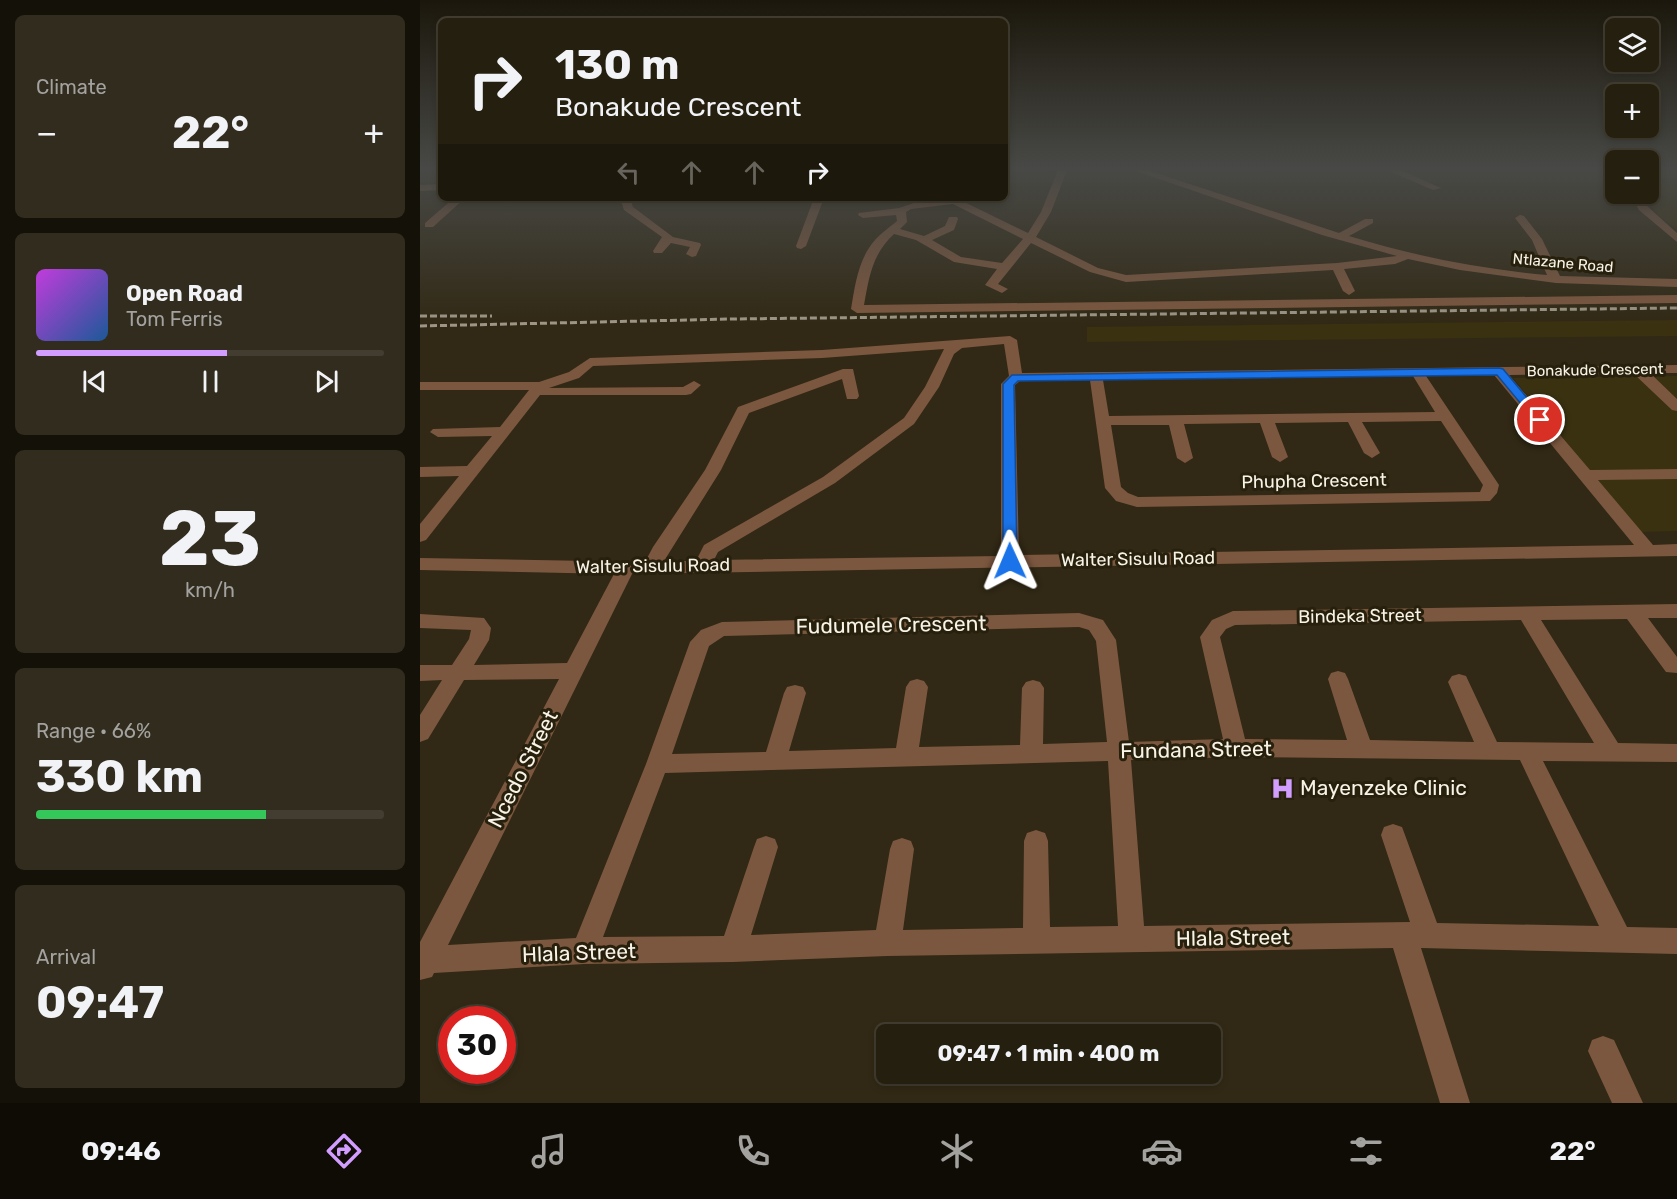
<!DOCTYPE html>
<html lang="en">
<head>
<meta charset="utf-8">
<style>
	body { margin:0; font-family:Rubik,sans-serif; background:#312c1e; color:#f1f3f6; height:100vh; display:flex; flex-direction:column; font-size:22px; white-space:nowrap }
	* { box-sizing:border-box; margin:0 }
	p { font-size:20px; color:#a3a29f }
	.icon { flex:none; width:33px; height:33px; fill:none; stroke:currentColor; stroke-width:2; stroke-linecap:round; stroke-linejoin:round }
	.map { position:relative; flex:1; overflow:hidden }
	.side { display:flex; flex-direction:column; gap:15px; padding:15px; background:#141109; width:420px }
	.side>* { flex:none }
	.hud { position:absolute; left:18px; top:18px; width:570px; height:183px; border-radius:9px; box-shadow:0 3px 9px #0003,0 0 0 2px #423d30; background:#251f10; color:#f1f3f6; overflow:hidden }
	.buttons { position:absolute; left:1185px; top:18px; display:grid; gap:12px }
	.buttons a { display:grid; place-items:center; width:54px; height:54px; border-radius:9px; background:#251f10; box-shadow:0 3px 9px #0003,0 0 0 2px #423d30; font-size:30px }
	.speed { position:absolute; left:18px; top:1006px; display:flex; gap:12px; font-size:30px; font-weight:700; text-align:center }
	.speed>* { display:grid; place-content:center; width:78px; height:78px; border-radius:50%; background:#251f10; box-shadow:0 3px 9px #0003,0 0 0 2px #423d30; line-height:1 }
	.speed .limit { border:9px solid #d22; background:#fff; color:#111 }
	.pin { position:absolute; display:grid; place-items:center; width:51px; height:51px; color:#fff; margin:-26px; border:3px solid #fff; border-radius:50%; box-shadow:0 2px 6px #0007 }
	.me { position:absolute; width:66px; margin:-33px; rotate:359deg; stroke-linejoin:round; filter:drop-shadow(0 0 4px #0008) }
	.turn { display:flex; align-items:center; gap:21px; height:126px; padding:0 18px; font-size:27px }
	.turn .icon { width:78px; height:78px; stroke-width:2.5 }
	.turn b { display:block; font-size:42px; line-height:51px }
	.lanes { display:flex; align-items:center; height:57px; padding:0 18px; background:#0003; justify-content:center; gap:30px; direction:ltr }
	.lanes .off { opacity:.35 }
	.big { font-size:45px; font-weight:700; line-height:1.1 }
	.side .widget { flex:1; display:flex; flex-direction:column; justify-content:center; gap:9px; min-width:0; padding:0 21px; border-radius:9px; background:#312c1e }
	.side .dial { align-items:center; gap:0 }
	.dial b { font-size:78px; line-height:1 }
	.song { display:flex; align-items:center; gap:18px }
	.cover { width:72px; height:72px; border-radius:9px; background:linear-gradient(135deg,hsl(290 70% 55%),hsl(210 70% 35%)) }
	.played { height:6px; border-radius:3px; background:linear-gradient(90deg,#d19dfe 55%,#423d30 55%) }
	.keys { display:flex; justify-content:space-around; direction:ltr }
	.heat { display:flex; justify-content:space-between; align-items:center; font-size:33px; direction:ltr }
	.charge { height:9px; border-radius:4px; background:linear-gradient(90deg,#34c759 66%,#423d30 0) }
	.trip { position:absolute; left:456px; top:1024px; width:345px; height:60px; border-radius:9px; background:#251f10; box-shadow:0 3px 9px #0003,0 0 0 2px #423d30; font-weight:700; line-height:60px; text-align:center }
	.tabs { display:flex; height:96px; justify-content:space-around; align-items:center; background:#0f0c06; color:#a3a29f }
	.tabs .icon { width:42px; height:42px }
	.tabs .current { color:#d19dfe }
	.tabs b { font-size:27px; color:#f1f3f6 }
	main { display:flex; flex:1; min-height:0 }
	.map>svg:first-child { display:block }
</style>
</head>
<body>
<main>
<section class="side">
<div class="widget"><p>Climate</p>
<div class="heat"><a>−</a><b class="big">22°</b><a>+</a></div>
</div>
<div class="widget">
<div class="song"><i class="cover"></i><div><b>Open Road</b><p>Tom Ferris</p></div></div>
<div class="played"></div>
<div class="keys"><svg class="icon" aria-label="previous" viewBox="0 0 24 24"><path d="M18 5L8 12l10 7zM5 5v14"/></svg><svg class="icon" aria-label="pause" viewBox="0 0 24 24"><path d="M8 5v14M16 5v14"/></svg><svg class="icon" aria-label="next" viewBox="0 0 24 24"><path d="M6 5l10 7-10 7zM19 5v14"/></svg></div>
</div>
<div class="widget dial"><b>23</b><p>km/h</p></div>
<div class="widget"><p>Range · 66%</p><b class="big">330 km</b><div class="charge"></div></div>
<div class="widget"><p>Arrival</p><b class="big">09:47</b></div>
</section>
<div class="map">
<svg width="1257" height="1103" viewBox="0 0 1257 1103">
	<rect width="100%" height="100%" fill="#312915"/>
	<path fill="#3a3111" d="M1229 170H1257V229L1239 216 1222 194H1228Z
		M1257 320V336L667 342V327Z
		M1257 376V531L1221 532 1093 378Z"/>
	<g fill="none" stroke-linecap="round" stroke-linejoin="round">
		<path fill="#7c573f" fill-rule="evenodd" d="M638 170H647L631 212 616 237 678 268 706 275 917 263 977 256 902 235 713 170H727L919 233 945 219H953V223L929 236C994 256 1060 269 1127 275L1112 240 1095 218 1100 215 1104 216 1122 239 1140 276 1257 279V287L1136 283 1040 270 988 259 975 264 924 269 935 291 929 295 923 291 913 270 706 282 670 272 611 243 578 284 588 289 582 293 565 285 577 269 534 262 496 240 474 234C452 254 449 278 444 305L1257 295V303L437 313 431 309C435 286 438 259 455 240 461 233 470 227 477 221L476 215 443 218 438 215 439 213 479 208 500 201 536 198 608 233 621 212ZM533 204 603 239 582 263 541 257 512 240 534 230 538 219 537 217H529L525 226 504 236 480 229 487 222 486 212 491 209Z
			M967 170H980L1021 188 1013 190Z
			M21 184V190L0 191V185Z
			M1210 194H1218L1227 206 1257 233V242L1219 210Z
			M34 198H45L13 227H5V223Z
			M200 198H210L213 207 253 237 280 243 281 245 276 256 272 257 266 254 270 247 251 243 242 253H234L233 251 242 237 204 210Z
			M394 198H404L386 246 381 249 377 248 376 246Z
			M590 336 597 340 602 373 1257 365V373H1230L1257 399V411L1252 410 1214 374 1089 375 1170 470 1257 469V479L1178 480 1233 545 1257 544V556L212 574 28 945 156 938 226 764 270 642 281 630 302 622 659 613 683 620 696 640 709 742 803 739 780 637 792 620 813 611 1257 604V618H1228L1257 657V673L1246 672 1207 619 1121 620 1198 743 1257 744V762L1123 761 1207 927 1257 928V954L1001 948 1050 1103H1020L973 948 467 956 313 962 164 964 14 973 12 977 0 980V942L139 679 44 680 8 739 0 742V715L22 680 0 681V665H32L49 639 51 630 0 628V614L64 618 71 628 69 640 54 665 147 663 194 574 0 570V558L225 562 233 547 285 470 318 407 423 369H433L439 396 437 399H427L422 379 329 413 301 470 244 561H276L284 545 403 477 484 418 505 387 524 349 402 358 173 366 159 378 129 388 263 387 274 381 281 385 271 394 266 395H120L6 540 0 542V524L39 476 0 477V467L47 466 72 436 18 437 10 432 13 429 80 427 109 390H0V382H119L149 372 170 358 402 350ZM584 344 589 376 581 384V556L294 560 298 552 415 483 494 424 519 387 534 354 542 348ZM1074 375 1214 545 599 555 595 385 600 381 670 380 685 488 696 501 717 507 1070 501 1077 493 1079 485 1006 376ZM993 376 1015 412 689 416 683 380ZM1021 421 1063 485 1060 492 718 497 708 493 701 487 691 425H749L757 458 765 463 773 458 764 424 840 423 852 457 860 462 868 457 855 423 928 422 944 453 952 458 960 453 942 422ZM1101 620 1174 743 1077 742 1046 676 1039 674 1032 676 1028 682 1054 742 950 740 928 679 925 673 918 671 911 673 908 679 927 740 825 739 800 637 806 629 815 625ZM659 627 669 630 676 641 687 742 623 744 624 688 620 682 613 680 606 682 602 688 600 745 499 747 508 687 504 681 497 679 490 681 486 687 476 748 369 751 386 693 383 687 375 685 367 687 364 693 346 752 252 754 289 646 304 636ZM816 757 1100 760 1179 926 1017 923 985 835 982 827 973 824 964 827 961 835 990 922 724 926 711 760ZM688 761 698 926 630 927 628 841 625 833 616 830 607 833 604 841 603 928 483 930 494 849 491 841 482 838 473 841 470 849 456 930 331 935 358 847 355 839 346 836 337 839 334 847 304 936 183 937 245 773Z
			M1183 1036 1194 1040 1223 1103H1192L1168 1051 1172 1040Z"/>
		<path stroke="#9d9687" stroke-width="3" stroke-dasharray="7 3" stroke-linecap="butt" d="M0 316H72
			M0 326 312 319 1257 308"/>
	</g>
	<linearGradient id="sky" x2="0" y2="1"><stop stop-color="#1b170c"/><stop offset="0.52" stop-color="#484946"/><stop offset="1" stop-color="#484946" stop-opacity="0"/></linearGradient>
	<rect width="1257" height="324" fill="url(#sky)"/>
	<path fill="#1a73e8" stroke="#114b97" stroke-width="1.5" d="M1079 368 1083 369 1124 418V423H1117L1077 375 598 381 594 385 597 561 590 565 583 561V384L592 375Z"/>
	<defs>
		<symbol id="hospital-bare" viewBox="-9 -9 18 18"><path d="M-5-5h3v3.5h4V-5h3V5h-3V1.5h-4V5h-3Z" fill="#d19dfe" stroke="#27200c" stroke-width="2.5" paint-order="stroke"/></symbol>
	</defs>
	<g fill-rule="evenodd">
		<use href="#hospital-bare" x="846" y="772" width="33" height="33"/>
	</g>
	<g text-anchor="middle" stroke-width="6" stroke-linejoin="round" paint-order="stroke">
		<g font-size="15" fill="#f8f3e7" stroke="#27200c">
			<text transform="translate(1143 263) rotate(5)" y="5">Ntlazane Road</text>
			<text transform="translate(1175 370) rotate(-1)" y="5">Bonakude Crescent</text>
		</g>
		<g font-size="18" fill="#f8f3e7" stroke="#27200c">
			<text transform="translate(894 481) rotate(-1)" y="6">Phupha Crescent</text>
			<text transform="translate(718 559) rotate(-1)" y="6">Walter Sisulu Road</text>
			<text transform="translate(233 566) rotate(-1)" y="6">Walter Sisulu Road</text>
			<text transform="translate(940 616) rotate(-1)" y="6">Bindeka Street</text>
		</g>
		<g font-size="21" fill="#f8f3e7" stroke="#27200c">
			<text transform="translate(471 625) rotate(-1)" y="7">Fudumele Crescent</text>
			<text transform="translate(776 750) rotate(-1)" y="7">Fundana Street</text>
			<text transform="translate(103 769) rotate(-63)" y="7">Ncedo Street</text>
			<text transform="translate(813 938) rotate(-1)" y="7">Hlala Street</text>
			<text transform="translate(159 953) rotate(-2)" y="7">Hlala Street</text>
		</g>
		<g font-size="21" fill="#f8f3e7" stroke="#27200c" text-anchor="start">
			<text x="880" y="795">Mayenzeke Clinic</text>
		</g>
	</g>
</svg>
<div class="buttons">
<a><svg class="icon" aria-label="layers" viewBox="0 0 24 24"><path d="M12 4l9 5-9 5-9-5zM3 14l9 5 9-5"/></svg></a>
<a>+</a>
<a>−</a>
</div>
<div class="speed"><div class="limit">30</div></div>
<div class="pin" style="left:1120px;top:420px;background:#d93025"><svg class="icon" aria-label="arrive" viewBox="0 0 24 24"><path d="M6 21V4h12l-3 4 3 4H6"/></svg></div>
<svg class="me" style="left:590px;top:561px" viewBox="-20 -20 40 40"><path d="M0-17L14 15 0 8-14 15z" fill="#1a73e8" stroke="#fff" stroke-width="4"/></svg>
<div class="trip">09:47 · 1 min · 400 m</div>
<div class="hud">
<div class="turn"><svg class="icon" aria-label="right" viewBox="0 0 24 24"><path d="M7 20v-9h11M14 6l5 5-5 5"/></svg><div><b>130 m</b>Bonakude Crescent</div></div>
<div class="lanes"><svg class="icon off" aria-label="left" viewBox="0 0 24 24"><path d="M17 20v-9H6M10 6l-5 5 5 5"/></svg><svg class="icon off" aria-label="ahead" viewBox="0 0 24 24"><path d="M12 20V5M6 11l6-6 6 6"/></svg><svg class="icon off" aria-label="ahead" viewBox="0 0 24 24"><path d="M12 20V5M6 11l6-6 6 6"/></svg><svg class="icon" aria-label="right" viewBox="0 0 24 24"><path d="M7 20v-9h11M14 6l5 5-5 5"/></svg></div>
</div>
</div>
</main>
<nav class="tabs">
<b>09:46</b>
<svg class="icon current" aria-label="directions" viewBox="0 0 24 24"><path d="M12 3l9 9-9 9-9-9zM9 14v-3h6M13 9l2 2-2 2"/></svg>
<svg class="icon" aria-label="music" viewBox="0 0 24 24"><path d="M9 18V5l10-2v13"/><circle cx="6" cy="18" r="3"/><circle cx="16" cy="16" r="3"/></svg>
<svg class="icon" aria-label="phone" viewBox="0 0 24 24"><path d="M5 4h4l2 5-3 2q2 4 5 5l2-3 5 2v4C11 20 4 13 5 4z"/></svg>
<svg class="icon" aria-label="climate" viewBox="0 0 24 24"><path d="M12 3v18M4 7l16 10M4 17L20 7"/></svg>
<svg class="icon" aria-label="car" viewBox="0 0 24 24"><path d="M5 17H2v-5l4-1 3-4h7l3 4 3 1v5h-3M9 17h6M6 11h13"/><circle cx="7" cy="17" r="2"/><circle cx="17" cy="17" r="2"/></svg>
<svg class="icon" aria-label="filters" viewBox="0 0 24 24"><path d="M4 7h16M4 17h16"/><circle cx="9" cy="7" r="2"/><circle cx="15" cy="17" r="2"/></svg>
<b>22°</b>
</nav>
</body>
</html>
